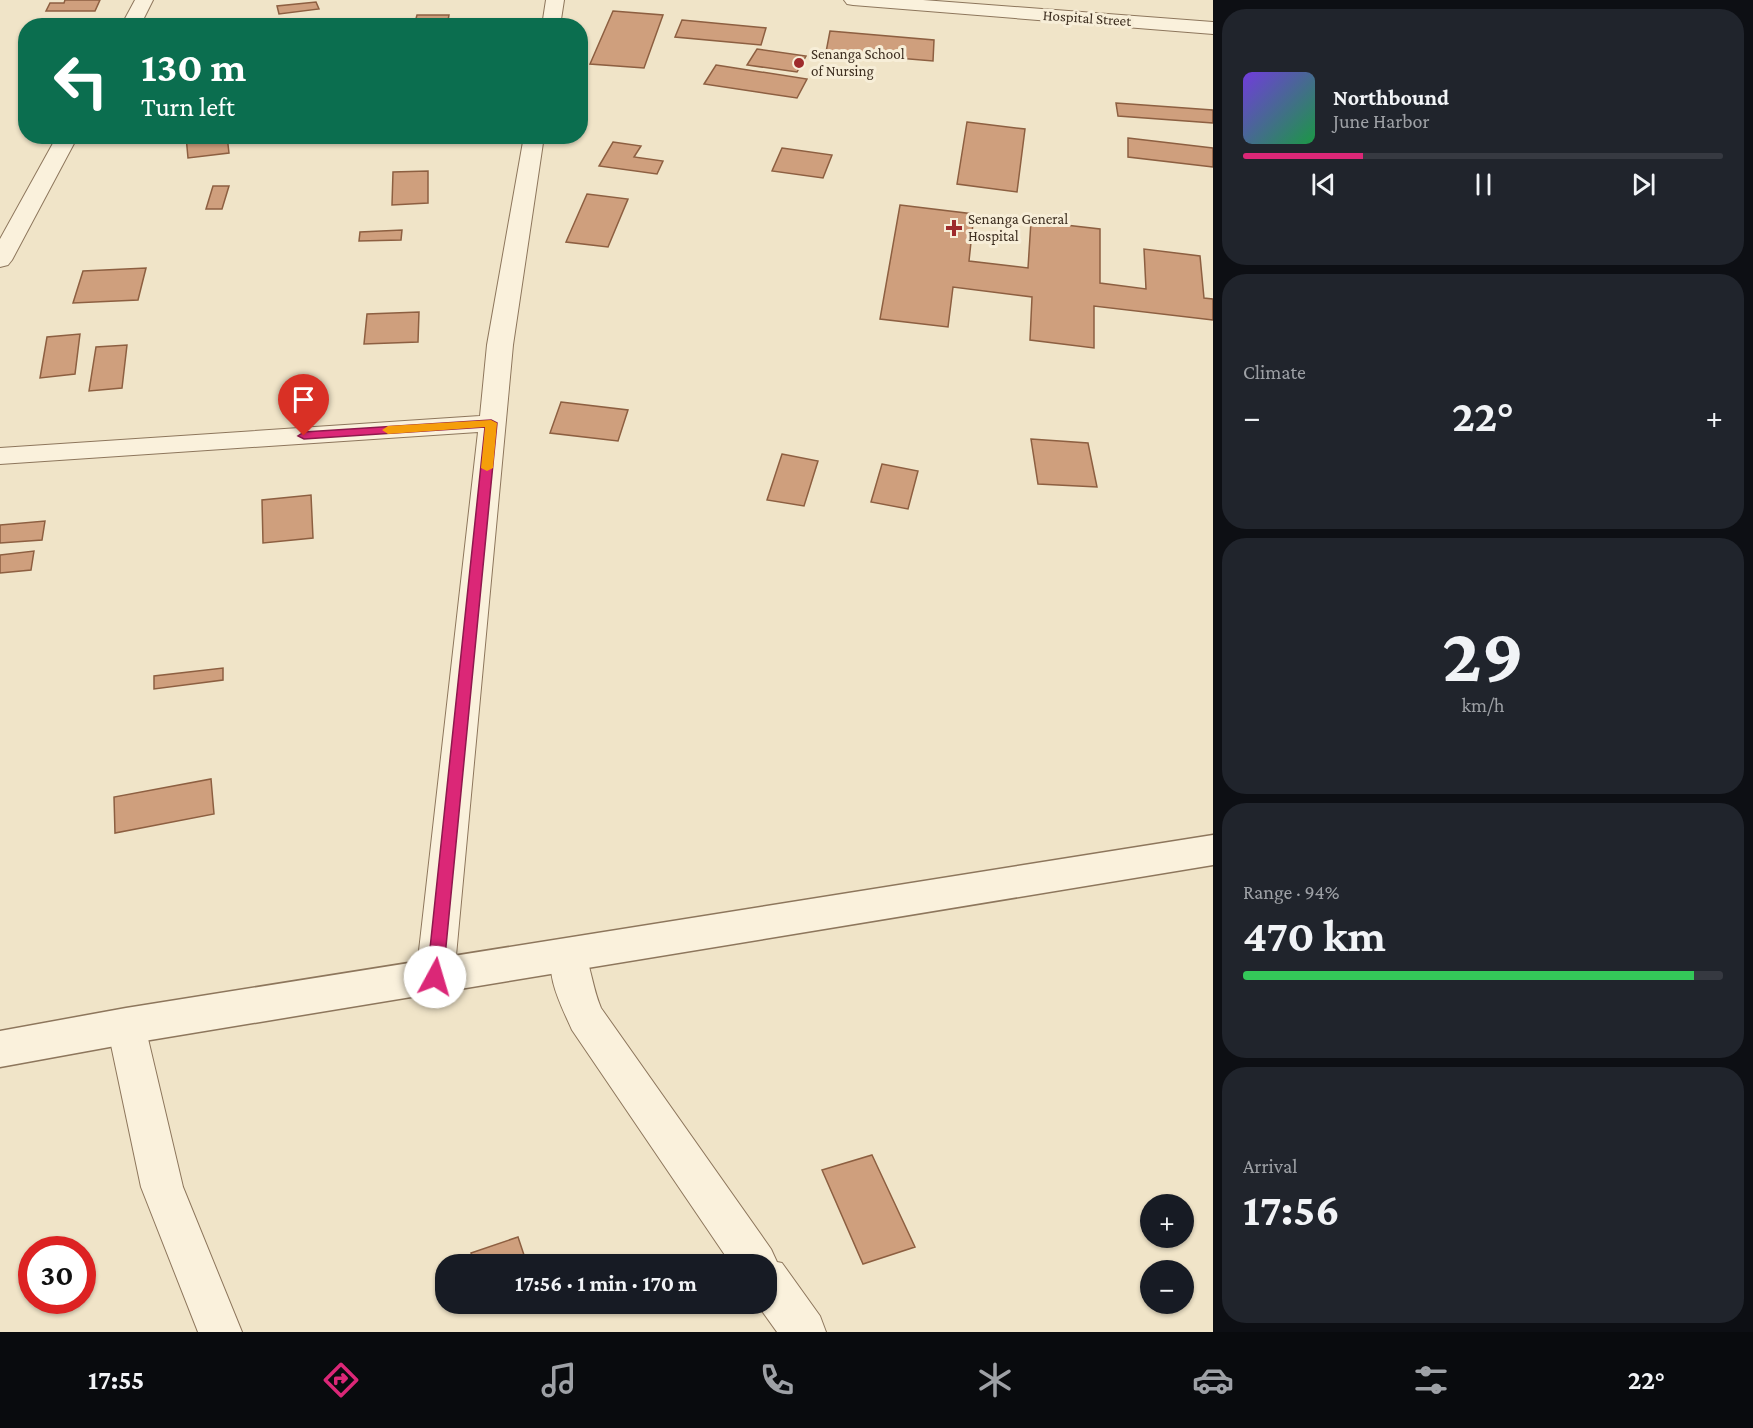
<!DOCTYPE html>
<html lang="en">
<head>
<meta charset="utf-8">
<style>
	body { margin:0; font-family:"Crimson Pro",serif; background:#20242c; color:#f1f3f6; height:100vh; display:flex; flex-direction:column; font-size:22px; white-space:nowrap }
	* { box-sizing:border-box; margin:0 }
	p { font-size:20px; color:#9ea1a6 }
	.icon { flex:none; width:33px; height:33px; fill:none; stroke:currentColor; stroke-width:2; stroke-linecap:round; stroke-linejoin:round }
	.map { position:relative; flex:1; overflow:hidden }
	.side { display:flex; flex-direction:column; gap:9px; padding:9px; background:#0d0f14; width:540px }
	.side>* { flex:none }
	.banner { position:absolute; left:18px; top:18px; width:570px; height:126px; border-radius:24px; box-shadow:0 2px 4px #0004; background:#0b6e4f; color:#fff; overflow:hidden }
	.tools { position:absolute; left:1140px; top:1194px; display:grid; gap:12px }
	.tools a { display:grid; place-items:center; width:54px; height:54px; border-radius:50%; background:#171b24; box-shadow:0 2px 4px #0004; font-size:30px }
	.speed { position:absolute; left:18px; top:1236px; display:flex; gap:12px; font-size:30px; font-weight:700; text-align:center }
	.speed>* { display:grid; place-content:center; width:78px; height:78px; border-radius:50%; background:#171b24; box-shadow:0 2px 4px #0004; line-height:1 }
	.speed .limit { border:9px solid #d22; background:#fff; color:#111 }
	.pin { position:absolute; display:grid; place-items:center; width:51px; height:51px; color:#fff; margin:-62px -26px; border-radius:50% 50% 50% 0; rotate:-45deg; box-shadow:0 0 6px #0007 }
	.pin .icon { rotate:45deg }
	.me { position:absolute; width:66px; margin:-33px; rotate:6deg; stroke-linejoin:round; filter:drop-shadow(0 0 4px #0008) }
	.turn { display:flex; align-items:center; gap:21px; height:126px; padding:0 24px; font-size:27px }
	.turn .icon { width:78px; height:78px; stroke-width:2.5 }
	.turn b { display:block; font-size:42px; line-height:51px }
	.big { font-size:45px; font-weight:700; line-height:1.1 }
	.side .widget { flex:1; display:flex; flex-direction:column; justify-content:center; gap:9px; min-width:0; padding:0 21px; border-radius:24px; background:#20242c }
	.side .dial { align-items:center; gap:0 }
	.dial b { font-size:78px; line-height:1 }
	.song { display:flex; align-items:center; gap:18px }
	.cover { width:72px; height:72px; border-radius:9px; background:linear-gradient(135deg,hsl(260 70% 55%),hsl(140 70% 35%)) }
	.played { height:6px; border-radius:3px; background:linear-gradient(90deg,#db2777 25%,#363941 25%) }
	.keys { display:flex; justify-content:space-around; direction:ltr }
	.heat { display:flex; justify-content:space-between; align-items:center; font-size:33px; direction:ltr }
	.charge { height:9px; border-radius:4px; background:linear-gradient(90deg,#34c759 94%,#363941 0) }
	.trip { position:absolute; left:435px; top:1254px; width:342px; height:60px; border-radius:24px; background:#171b24; box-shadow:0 2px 4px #0004; font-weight:700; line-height:60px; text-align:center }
	.menu { display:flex; height:96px; justify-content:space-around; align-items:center; background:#090b0e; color:#9ea1a6 }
	.menu .icon { width:42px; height:42px }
	.menu .current { color:#db2777 }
	.menu b { font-size:27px; color:#f1f3f6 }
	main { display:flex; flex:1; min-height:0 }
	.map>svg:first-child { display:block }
</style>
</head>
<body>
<main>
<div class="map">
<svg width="1213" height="1332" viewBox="0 0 1213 1332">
	<rect width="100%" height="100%" fill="#f0e4c8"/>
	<path fill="#cf9f7d" stroke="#8d5f41" stroke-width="1.5" d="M65 0H100L95 11H46L50 3H64Z
		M316 2 319 9 279 14 277 6Z
		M613 11 663 15 644 68 590 64Z
		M417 15H449L447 26H414Z
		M682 20 766 28 761 45 675 37Z
		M830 31 934 40 933 61 826 52Z
		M757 49 806 56 797 72 747 65Z
		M716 65 807 79 797 98 704 84Z
		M1116 103 1213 110V123L1118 116Z
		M967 122 1025 129 1017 192 957 184Z
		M186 136H227L229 153 188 158Z
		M1128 138 1213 148V167L1128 157Z
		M613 142 641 146 634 157 663 161 657 174 599 166Z
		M782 148 832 155 823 178 772 171Z
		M428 171V203L392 205 393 172Z
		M213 186H229L222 209H206Z
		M587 194 628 199 608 247 566 242Z
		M900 205 974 214 969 261 1028 268 1031 221 1100 229V283L1146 289 1144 249 1200 256 1204 298 1213 299V320L1094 306V348L1030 340 1032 297 953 287 948 327 880 319Z
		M402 230 401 240 359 241 360 232Z
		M146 268 138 300 73 303 83 271Z
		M419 312 418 342 364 344 367 314Z
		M80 334 75 374 40 378 47 337Z
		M127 345 122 388 89 391 96 347Z
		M561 402 628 410 618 441 550 433Z
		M1031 439 1088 443 1097 487 1038 484Z
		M782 454 818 461 804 506 767 500Z
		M882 464 918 471 908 509 871 502Z
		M311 495 313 538 263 543 262 500Z
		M45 521 42 540 0 543V525Z
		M34 551 31 570 0 573V555Z
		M223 668V680L154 689V676Z
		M211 779 214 814 115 833 114 797Z
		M872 1155 915 1247 863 1264 822 1170Z
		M518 1237 527 1264H475L471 1253Z
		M486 1304H513L488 1312Z"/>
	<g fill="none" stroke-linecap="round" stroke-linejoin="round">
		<defs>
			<path id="minor" d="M135 0H153L140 26H121Z
				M546 0H564L560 26H542Z
				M844 0H923L1213 22V34L853 5 847 4Z
				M57 136H78L12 260 8 265 0 267V239Z
				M524 136H544L513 345 454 977 448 989 435 993 422 989 416 977 478 432 0 464V448L480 416 487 345Z
				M568 939 581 944C591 964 592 987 601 1008L771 1249 777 1262 782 1263 820 1316 826 1332H777L757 1304H766V1264H731L572 1030C561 1005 542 970 555 944Z
				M126 1009 140 1014 145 1026 183 1187 242 1332H198L141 1187 107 1026 112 1014Z"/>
			<path id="tertiary" d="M1213 835V865L126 1044 0 1067V1031L126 1008Z"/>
		</defs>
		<use href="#minor" stroke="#8d765c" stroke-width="2"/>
		<use href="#tertiary" stroke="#8d765c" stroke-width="3"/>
		<use href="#minor" fill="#faf1dc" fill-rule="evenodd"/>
		<use href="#tertiary" fill="#faf1dc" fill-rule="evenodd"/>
	</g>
	<path fill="#db2777" stroke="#8e194d" stroke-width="1.5" d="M491 420 497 423 443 977 441 982 435 984 430 982 427 977 485 427 304 439 298 436 304 432Z"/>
	<path fill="#f59e0b" d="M491 420 497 423 493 468 487 471 481 468 485 427 388 434 382 430 388 426Z"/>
	<g fill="#9e2a2b" stroke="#f7eed8" stroke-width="2">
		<circle cx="799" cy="63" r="6"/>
		<path d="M951 219h6v6h6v6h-6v6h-6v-6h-6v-6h6z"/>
	</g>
	<g text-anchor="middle" stroke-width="6" stroke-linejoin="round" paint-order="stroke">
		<g font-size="15" fill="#3d2e20" stroke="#f7eed8">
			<text transform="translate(1087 18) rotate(4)" y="5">Hospital Street</text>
		</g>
		<g font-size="15" fill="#3d2e20" stroke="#f7eed8" text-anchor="start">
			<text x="811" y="59">Senanga School<tspan x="811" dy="17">of Nursing</tspan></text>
			<text x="968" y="224">Senanga General<tspan x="968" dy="17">Hospital</tspan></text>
		</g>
	</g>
</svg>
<div class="tools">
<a>+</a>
<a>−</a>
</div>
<div class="speed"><div class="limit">30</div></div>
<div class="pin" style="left:304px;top:436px;background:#d93025"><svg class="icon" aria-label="arrive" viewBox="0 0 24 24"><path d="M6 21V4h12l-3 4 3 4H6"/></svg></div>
<svg class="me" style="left:435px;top:977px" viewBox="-20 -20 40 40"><circle r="19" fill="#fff"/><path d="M0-13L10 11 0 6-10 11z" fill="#db2777"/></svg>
<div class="trip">17:56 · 1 min · 170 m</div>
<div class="banner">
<div class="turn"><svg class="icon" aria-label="left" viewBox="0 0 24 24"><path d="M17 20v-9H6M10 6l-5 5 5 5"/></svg><div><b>130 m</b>Turn left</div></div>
</div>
</div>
<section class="side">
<div class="widget">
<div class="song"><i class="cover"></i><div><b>Northbound</b><p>June Harbor</p></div></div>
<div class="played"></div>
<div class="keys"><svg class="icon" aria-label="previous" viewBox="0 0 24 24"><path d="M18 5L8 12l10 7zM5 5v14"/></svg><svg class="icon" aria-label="pause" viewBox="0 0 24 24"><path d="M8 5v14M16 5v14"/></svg><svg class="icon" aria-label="next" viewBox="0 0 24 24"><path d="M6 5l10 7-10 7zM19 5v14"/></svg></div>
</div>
<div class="widget"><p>Climate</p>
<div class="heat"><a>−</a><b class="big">22°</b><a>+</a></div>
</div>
<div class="widget dial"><b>29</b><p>km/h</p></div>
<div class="widget"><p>Range · 94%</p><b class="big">470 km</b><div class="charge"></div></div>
<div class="widget"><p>Arrival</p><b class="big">17:56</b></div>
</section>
</main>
<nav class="menu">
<b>17:55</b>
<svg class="icon current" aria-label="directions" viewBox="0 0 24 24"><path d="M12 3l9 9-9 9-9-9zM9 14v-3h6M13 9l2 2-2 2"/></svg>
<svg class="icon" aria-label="music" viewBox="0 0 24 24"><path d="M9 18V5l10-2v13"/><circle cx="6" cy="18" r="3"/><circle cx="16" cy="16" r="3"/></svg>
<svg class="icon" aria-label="phone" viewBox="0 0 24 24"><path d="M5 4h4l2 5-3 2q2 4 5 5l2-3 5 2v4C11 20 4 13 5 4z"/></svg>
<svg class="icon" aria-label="climate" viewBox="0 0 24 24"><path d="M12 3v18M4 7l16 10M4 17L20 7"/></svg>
<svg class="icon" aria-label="car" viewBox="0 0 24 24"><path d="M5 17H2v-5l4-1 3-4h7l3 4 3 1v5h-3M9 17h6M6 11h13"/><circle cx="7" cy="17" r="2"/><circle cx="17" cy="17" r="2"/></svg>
<svg class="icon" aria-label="filters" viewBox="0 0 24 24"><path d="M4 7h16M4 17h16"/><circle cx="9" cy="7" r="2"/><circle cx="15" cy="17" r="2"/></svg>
<b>22°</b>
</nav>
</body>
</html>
